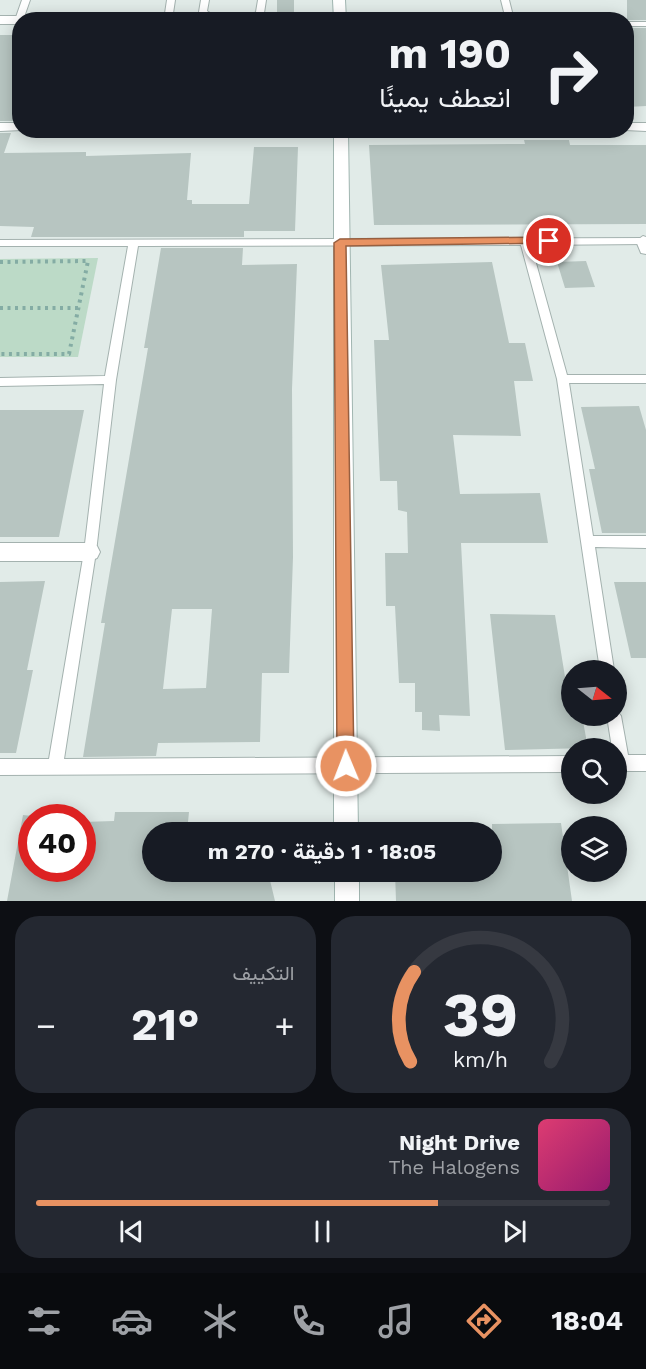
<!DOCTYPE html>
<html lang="ar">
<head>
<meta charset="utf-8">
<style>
	body { margin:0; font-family:"Work Sans",Vazirmatn,sans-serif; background:#242831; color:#f1f3f6; direction:rtl; height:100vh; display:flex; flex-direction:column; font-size:22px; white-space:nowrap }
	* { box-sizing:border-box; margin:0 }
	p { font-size:20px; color:#9ea1a6 }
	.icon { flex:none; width:33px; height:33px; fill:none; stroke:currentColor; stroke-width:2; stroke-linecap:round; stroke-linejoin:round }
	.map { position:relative; height:901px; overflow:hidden; direction:ltr }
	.panel { display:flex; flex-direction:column; gap:15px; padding:15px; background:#0d0f14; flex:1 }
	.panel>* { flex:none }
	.hud { position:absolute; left:12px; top:12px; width:622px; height:126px; border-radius:24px; box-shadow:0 3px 15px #0003; direction:rtl; background:#171b24; color:#f1f3f6; overflow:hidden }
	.needle { width:39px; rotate:107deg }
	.buttons { position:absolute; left:561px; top:660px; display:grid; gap:12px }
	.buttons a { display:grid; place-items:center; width:66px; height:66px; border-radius:50%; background:#171b24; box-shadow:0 3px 15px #0003; font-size:30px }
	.speed { position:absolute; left:18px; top:804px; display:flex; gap:12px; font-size:30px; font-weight:700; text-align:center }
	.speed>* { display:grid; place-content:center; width:78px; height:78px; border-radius:50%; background:#171b24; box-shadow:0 3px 15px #0003; line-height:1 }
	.speed .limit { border:9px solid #d22; background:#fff; color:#111 }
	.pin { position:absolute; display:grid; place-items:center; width:51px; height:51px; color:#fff; margin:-26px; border:3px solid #fff; border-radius:50%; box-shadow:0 2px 6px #0007 }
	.me { position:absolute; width:66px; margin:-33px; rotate:359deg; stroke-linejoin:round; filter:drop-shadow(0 0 4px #0008) }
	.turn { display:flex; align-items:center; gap:21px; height:126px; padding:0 24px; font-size:27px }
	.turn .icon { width:78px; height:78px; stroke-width:2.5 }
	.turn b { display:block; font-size:42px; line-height:51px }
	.big { font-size:45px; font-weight:700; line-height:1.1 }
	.panel .tile { flex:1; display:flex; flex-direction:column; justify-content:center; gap:9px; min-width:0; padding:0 21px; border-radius:24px; background:#242831 }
	.panel .dial { align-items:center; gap:0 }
	.dial svg { height:156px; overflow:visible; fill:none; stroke:#363941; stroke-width:7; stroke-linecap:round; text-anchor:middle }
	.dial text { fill:#f1f3f6; stroke:none }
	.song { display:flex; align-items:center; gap:18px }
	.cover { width:72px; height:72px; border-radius:9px; background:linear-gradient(135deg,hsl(340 70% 55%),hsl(320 70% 35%)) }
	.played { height:6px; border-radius:3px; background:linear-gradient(90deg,#e89262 70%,#363941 70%) }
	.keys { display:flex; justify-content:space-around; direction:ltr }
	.heat { display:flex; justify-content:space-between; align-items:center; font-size:33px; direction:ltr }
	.panel .tiles { flex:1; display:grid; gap:15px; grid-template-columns:1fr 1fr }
	.tile:last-child { grid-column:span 2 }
	.trip { position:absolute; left:142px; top:822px; width:360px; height:60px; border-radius:30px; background:#171b24; box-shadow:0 3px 15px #0003; font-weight:700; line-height:60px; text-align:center; direction:rtl }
	.dock { display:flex; height:96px; justify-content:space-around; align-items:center; background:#090b0e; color:#9ea1a6 }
	.dock .icon { width:42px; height:42px }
	.dock .current { color:#e89262 }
	.dock b { font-size:27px; color:#f1f3f6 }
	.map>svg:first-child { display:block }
</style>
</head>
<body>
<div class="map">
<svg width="646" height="901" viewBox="0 0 646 901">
	<rect width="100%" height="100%" fill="#e1ebe8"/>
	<path fill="#bcdac7" d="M98 258 78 357H0V259Z"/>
	<path fill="#b7c5c1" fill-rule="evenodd" d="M277 0H294V20H277Z
		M627 0H646V20H627Z
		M627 28H646V106L627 107Z
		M0 35H20V108L15 121H0Z
		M0 133H11L4 153 86 152V156L191 153 187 200H192V204H249L254 147H298L295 231H244V237H31L34 227 0 226Z
		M524 140H569L570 145H646V224L374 225 369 145 525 144Z
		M161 248H243L242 265 297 264 292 389 293 557 289 673H262L260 742 158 743 156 756 83 757 105 623H101L148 348H144ZM172 609H212L206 688 163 689Z
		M586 261 595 287 565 288 557 262Z
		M492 262 509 343H525L533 381H514L521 436 453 435 460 494 540 493 548 543H461L470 716 439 715 440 731 422 730V712H415V683H399L395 606H386L385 553H408L407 512 398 510 397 481H380L374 340H389L381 265Z
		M639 406 646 430V533H602L589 469H595L581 407Z
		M0 410H84L59 537H0Z
		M45 581 27 670H33L16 753H0V582Z
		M614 582H646V658H631Z
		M490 614 555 615 566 683H572V716H582L588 748 505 750Z
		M115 812H189L187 832H153V872H268L275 901H7L23 815 32 816V868H82V822L114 821Z
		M561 823 572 901H396L395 872H492V824Z"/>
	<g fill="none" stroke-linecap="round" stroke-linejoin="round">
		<defs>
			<path id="lane" d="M22 0H30L23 20H20L19 22 15 20Z
				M167 0H175L172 20H164Z
				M201 0H209L207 11 210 13 253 14 256 12 258 0H266L264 13 254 18 205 17 199 12Z
				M501 0H509L514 20H506Z
				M627 22H646V26H627Z
				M646 238V244L531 245 567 375H646V383H569L593 536H646V548L595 547 614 670H600L557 379 521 245 138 246 116 380 96 552 64 759 572 756V772L0 775V759H49L84 552 104 384 0 386V378L105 376 128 246H0V240Z
				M616 710 621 716 628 755H646V771H616V748H612L607 716H616Z"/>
			<path id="street" d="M0 16H20L26 20H20V24H0Z
				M0 123H20V130H22L0 131Z
				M627 123H646V131L625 130Z
				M643 236 646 237V254L641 253 636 241Z
				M0 543H90L97 546 100 552 97 558 90 561H0Z"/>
			<path id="secondary" d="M333 0H345L346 20H334Z
				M334 130H348L358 832H334Z
				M335 872H359V901H335Z"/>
		</defs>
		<use href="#lane" stroke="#a4b2af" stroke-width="2"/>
		<use href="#street" stroke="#a4b2af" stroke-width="2"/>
		<use href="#secondary" stroke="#a1b6b1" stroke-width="2"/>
		<path stroke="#84aca4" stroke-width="4" stroke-dasharray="3 4.5" stroke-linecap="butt" d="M0 262 88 261 69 354H0
			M0 308H78"/>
		<use href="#lane" fill="#fff" fill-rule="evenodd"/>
		<use href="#street" fill="#fff" fill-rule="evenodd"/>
		<use href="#secondary" fill="#fff" fill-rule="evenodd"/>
	</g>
	<path fill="#e89262" stroke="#975f40" stroke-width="1.5" d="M549 237 555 241 553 243 346 246 354 766 352 772 346 774 340 772 337 766 334 243 340 239Z"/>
</svg>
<div class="buttons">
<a><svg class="needle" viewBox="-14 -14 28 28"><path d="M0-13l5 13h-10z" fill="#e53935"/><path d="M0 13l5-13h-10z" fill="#9ea1a6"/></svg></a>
<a><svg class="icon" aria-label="search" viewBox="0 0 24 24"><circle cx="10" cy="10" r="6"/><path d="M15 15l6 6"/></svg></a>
<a><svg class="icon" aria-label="layers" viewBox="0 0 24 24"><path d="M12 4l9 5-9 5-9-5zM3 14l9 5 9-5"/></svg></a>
</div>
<div class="speed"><div class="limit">40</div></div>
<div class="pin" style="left:549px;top:241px;background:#d93025"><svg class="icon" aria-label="arrive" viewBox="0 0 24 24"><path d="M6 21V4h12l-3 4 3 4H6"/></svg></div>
<svg class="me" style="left:346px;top:766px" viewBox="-20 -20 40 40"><circle r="17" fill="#e89262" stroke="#fff" stroke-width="3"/><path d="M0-11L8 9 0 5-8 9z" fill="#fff"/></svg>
<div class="trip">18:05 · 1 دقيقة · 270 m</div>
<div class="hud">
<div class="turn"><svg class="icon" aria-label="right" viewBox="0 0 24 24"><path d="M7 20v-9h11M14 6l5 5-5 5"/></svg><div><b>190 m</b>انعطف يمينًا</div></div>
</div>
</div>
<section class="panel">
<div class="tiles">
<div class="tile dial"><svg viewBox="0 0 100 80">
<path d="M14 69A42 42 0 1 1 86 69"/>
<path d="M14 69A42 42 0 0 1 16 23" stroke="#e89262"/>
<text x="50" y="56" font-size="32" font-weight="700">39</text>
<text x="50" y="72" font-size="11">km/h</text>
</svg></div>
<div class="tile"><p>التكييف</p>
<div class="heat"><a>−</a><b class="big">21°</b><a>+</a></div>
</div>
<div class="tile">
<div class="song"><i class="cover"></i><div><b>Night Drive</b><p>The Halogens</p></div></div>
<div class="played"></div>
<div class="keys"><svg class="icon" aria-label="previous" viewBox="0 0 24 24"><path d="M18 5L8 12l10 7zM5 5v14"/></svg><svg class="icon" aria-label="pause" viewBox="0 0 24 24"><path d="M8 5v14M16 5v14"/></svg><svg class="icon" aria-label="next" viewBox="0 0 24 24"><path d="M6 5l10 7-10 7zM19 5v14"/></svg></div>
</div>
</div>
</section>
<nav class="dock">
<b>18:04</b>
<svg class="icon current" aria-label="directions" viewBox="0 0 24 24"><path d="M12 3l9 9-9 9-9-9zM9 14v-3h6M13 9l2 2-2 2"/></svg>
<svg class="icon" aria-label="music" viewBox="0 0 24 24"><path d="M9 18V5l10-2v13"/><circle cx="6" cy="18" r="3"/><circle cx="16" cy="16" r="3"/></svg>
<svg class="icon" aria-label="phone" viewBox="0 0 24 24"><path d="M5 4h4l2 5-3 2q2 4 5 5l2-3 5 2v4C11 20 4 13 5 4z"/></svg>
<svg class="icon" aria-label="climate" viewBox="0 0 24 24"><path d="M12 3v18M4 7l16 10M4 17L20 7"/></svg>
<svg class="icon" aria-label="car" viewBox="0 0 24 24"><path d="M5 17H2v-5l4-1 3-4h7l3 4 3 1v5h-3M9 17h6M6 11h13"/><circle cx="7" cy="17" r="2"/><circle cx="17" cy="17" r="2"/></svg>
<svg class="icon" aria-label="filters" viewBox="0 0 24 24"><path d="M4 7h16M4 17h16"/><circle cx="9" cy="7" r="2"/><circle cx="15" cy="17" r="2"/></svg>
</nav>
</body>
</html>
